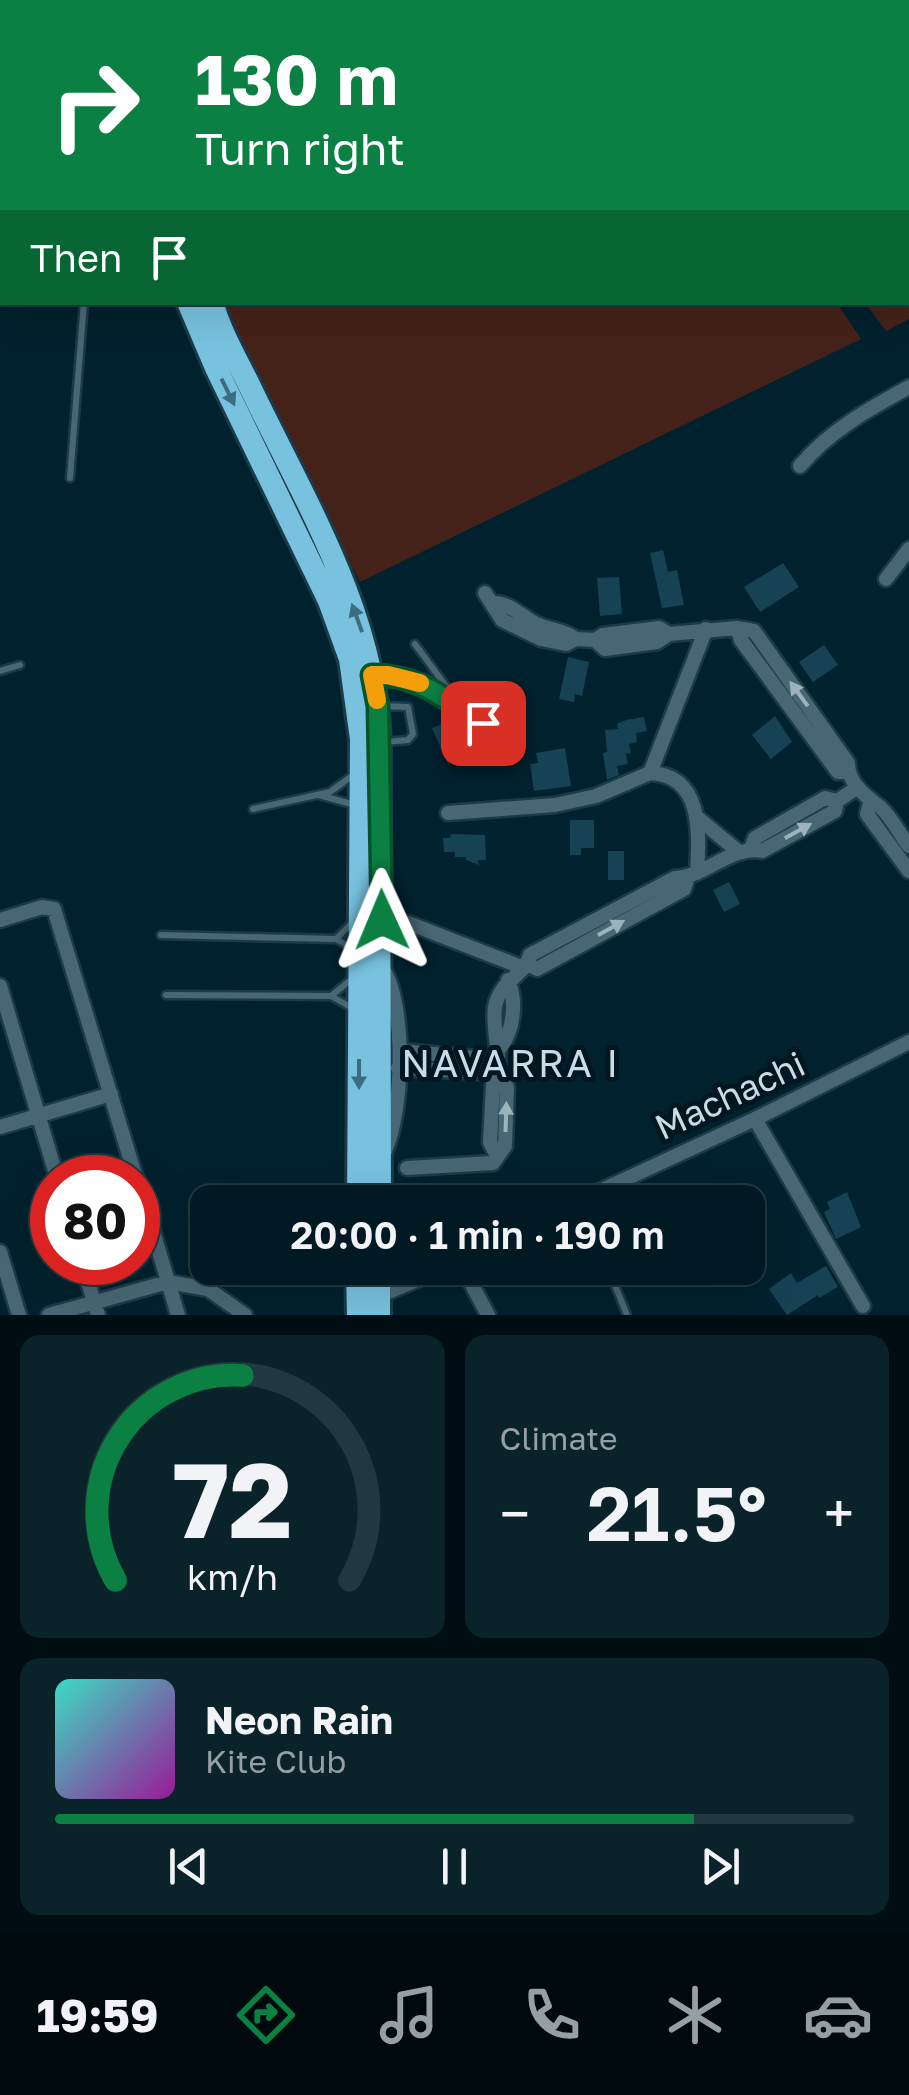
<!DOCTYPE html>
<html lang="en">
<head>
<meta charset="utf-8">
<style>
	body { margin:0; font-family:"Golos Text",sans-serif; background:#0a222a; color:#f1f3f6; height:100vh; display:flex; flex-direction:column; font-size:38px; white-space:nowrap }
	* { box-sizing:border-box; margin:0 }
	p { font-size:32px; color:#95a0a5 }
	.icon { flex:none; width:55px; height:55px; fill:none; stroke:currentColor; stroke-width:2; stroke-linecap:round; stroke-linejoin:round }
	.map { position:relative; height:1315px; overflow:hidden }
	.sheet { display:flex; flex-direction:column; gap:20px; padding:20px; background:#000e13; flex:1 }
	.sheet>* { flex:none }
	.top-card { position:absolute; left:0px; top:0px; width:910px; height:305px; box-shadow:0 10px 40px #0002,0 0 0 2px #223840; background:#0b8043; color:#fff; overflow:hidden }
	.speed { position:absolute; left:30px; top:1155px; display:flex; gap:20px; font-size:50px; font-weight:700; text-align:center }
	.speed>* { display:grid; place-content:center; width:130px; height:130px; border-radius:50%; background:#001922; box-shadow:0 10px 40px #0002,0 0 0 2px #223840; line-height:1 }
	.speed .limit { border:15px solid #d22; background:#fff; color:#111 }
	.pin { position:absolute; display:grid; place-items:center; width:85px; height:85px; color:#fff; margin:-42px; border-radius:20px; box-shadow:0 5px 15px #0006 }
	.me { position:absolute; width:110px; margin:-55px; rotate:359deg; stroke-linejoin:round; filter:drop-shadow(0 0 8px #0008) }
	.turn { display:flex; align-items:center; gap:35px; height:210px; padding:0 30px; font-size:45px }
	.turn .icon { width:130px; height:130px; stroke-width:2.5 }
	.turn b { display:block; font-size:70px; line-height:85px }
	.then { display:flex; align-items:center; height:95px; padding:0 30px; background:#0003; gap:20px; font-size:38px }
	.big { font-size:75px; font-weight:600; line-height:1.1 }
	.sheet .card { flex:1; display:flex; flex-direction:column; justify-content:center; gap:15px; min-width:0; padding:0 35px; border-radius:20px; background:#0a222a }
	.sheet .dial { align-items:center; gap:0 }
	.dial svg { height:260px; overflow:visible; fill:none; stroke:#223840; stroke-width:7; stroke-linecap:round; text-anchor:middle }
	.dial text { fill:#f1f3f6; stroke:none }
	.song { display:flex; align-items:center; gap:30px }
	.cover { width:120px; height:120px; border-radius:15px; background:linear-gradient(135deg,hsl(170 70% 55%),hsl(300 70% 35%)) }
	.played { height:10px; border-radius:5px; background:linear-gradient(90deg,#0b8043 80%,#223840 80%) }
	.keys { display:flex; justify-content:space-around; direction:ltr }
	.heat { display:flex; justify-content:space-between; align-items:center; font-size:55px; direction:ltr }
	.sheet .tiles { flex:1; display:grid; gap:20px; grid-template-columns:1fr 1fr }
	.card:last-child { grid-column:span 2 }
	.trip { position:absolute; left:190px; top:1185px; width:575px; height:100px; border-radius:20px; background:#001922; box-shadow:0 10px 40px #0002,0 0 0 2px #223840; font-weight:600; line-height:100px; text-align:center }
	.tab-bar { display:flex; height:160px; justify-content:space-around; align-items:center; background:#000a0e; color:#95a0a5 }
	.tab-bar .icon { width:70px; height:70px }
	.tab-bar .active { color:#0b8043 }
	.tab-bar b { font-size:45px; color:#f1f3f6 }
	.map>svg:first-child { display:block }
</style>
</head>
<body>
<div class="map">
<svg width="909" height="1315" viewBox="0 0 909 1315">
	<rect width="100%" height="100%" fill="#00212e"/>
	<path fill="#452219" d="M237 0H675L676 2H236Z
		M890 0H909V319L886 331 865 303 908 302V2H884Z
		M223 303H837L861 339 360 582 259 384Z"/>
	<path fill="#164353" d="M663 550 668 572 677 570 684 605 662 608 650 553Z
		M783 563 799 587 760 612 744 587Z
		M619 577 622 614 600 616 597 578Z
		M824 645 838 665 813 682 799 662Z
		M568 657 589 662 582 696 575 694 574 702 559 699Z
		M775 716 792 742 771 759 752 735Z
		M644 717 647 731 636 733 637 742 629 744 631 753 626 754 628 764 617 766 619 775 607 780 603 753 607 752 605 730 618 729 617 724 626 720Z
		M505 718 513 735 448 764 432 728 445 723 448 728 461 722 467 734 485 729Z
		M565 748 571 786 534 791 530 764 538 763 536 753Z
		M570 820H594V848H581V855H570Z
		M451 834 485 835 486 860H478L479 865 466 860V857H455V852H444L443 838H450Z
		M608 851H624V880H608Z
		M729 882 740 904 724 912 713 890Z
		M847 1192 861 1227 836 1239 824 1212 830 1209 827 1202Z
		M826 1266 838 1287 819 1298 818 1295 787 1315 769 1289 791 1273 797 1283Z"/>
	<g fill="none" stroke-linecap="round" stroke-linejoin="round">
		<defs>
			<path id="service" d="M70 478 84 302
				M415 644 462 708
				M0 671 20 665
				M374 675C421 674 445 700 483 723
				M379 706 408 707 413 734 408 740 385 742
				M319 795 355 805
				M253 809 330 792 356 773
				M161 935 336 939 355 950
				M336 939 353 922
				M166 995 331 996 354 1009
				M331 996 353 978
				M608 1268 627 1315"/>
			<path id="minor" d="M685 0 686 2
				M39 2V0
				M0 185 2 174
				M800 466C829 431 869 409 909 387
				M886 579 909 549
				M485 593 502 620 541 639 566 644 576 639 595 640 603 635 659 628 669 634
				M493 603C509 602 522 617 537 624 550 630 564 630 576 639
				M737 628 741 640 838 772H848
				M595 640 605 649 657 642 669 634 737 628 754 631 848 763C848 784 866 796 880 807 891 816 900 835 909 846
				M650 773C704 775 699 836 697 873
				M870 803 867 814 909 871
				M448 813 555 805 596 796 650 773 706 629
				M699 819 739 852
				M751 849 755 838 825 798 837 801
				M0 920 42 907 54 909 136 1178
				M408 923 524 968
				M528 964 537 969 684 889 688 877
				M385 972C406 1011 403 1111 385 1151
				M0 986 57 1178
				M499 1049C514 1032 517 1001 508 980
				M401 1051 498 1060
				M398 1068 480 1072 498 1060
				M755 1119 863 1306
				M0 1127 111 1094
				M497 1156 490 1142 493 1085C506 1070 491 1031 495 1007 501 978 524 978 530 955L675 878C706 877 731 845 762 851L835 811 837 801 858 787
				M407 1168 493 1163 505 1146 507 1087 499 1079
				M138 1181 178 1315
				M576 1202 755 1119 909 1042
				M0 1252 19 1315
				M82 1262 98 1315
				M463 1268 488 1315
				M471 1283 501 1268
				M379 1296 445 1268
				M49 1315 168 1282 208 1289 245 1315"/>
			<path id="trunk" d="M206 2 207 0
				M229 2V0
				M188 302 216 368 329 601 350 659 361 739 358 1202
				M212 302C221 334 239 363 253 393 307 505 375 615 379 742L380 1202
				M357 1268 358 1315
				M379 1315V1268"/>
		</defs>
		<use href="#service" stroke="#1c3b48" stroke-width="11"/>
		<use href="#minor" stroke="#1c3b48" stroke-width="19"/>
		<use href="#trunk" stroke="#1c3b48" stroke-width="28"/>
		<use href="#service" stroke="#486774" stroke-width="6"/>
		<use href="#minor" stroke="#486774" stroke-width="14"/>
		<use href="#trunk" stroke="#78c2e0" stroke-width="22"/>
	</g>
	<defs><path id="oneway-solid" d="M-6-.8H1V-3.2L6.5 0L1 3.2V.8H-6Z" transform="scale(2.5)"/></defs>
	<g fill="#3c6c80">
		<use href="#oneway-solid" transform="translate(228 392) rotate(64)"/>
		<use href="#oneway-solid" transform="translate(357 618) rotate(-110)"/>
		<use href="#oneway-solid" transform="translate(359 1074) rotate(90)"/>
	</g>
	<g fill="#9cb3bd">
		<use href="#oneway-solid" transform="translate(799 694) rotate(-126)"/>
		<use href="#oneway-solid" transform="translate(798 831) rotate(-29)"/>
		<use href="#oneway-solid" transform="translate(611 928) rotate(-29)"/>
		<use href="#oneway-solid" transform="translate(506 1117) rotate(-88)"/>
	</g>
	<g fill="none" stroke-linecap="round" stroke-linejoin="round">
		<defs>
			<path id="route" d="M382 920 378 706 372 675C420 674 445 700 483 723"/>
		</defs>
		<use href="#route" stroke="#07532c" stroke-width="25"/>
		<use href="#route" stroke="#0b8043" stroke-width="18"/>
		<path stroke="#f59e0b" stroke-width="18" d="M377 700 372 675H388L420 683"/>
	</g>
	<g text-anchor="middle" stroke-width="10" stroke-linejoin="round" paint-order="stroke">
		<g font-size="35" fill="#c9dce5" stroke="#001721">
			<text transform="translate(730 1096) rotate(-25)" y="12">Machachi</text>
		</g>
		<g font-size="38" letter-spacing="2.5" fill="#c9dce5" stroke="#001721">
			<text x="511" y="1077">NAVARRA I</text>
		</g>
	</g>
</svg>
<div class="speed"><div class="limit">80</div></div>
<div class="pin" style="left:483px;top:723px;background:#d93025"><svg class="icon" aria-label="arrive" viewBox="0 0 24 24"><path d="M6 21V4h12l-3 4 3 4H6"/></svg></div>
<svg class="me" style="left:382px;top:920px" viewBox="-20 -20 40 40"><path d="M0-17L14 15 0 8-14 15z" fill="#0b8043" stroke="#fff" stroke-width="4"/></svg>
<div class="trip">20:00 · 1 min · 190 m</div>
<div class="top-card">
<div class="turn"><svg class="icon" aria-label="right" viewBox="0 0 24 24"><path d="M7 20v-9h11M14 6l5 5-5 5"/></svg><div><b>130 m</b>Turn right</div></div>
<div class="then">Then<svg class="icon" aria-label="arrive" viewBox="0 0 24 24"><path d="M6 21V4h12l-3 4 3 4H6"/></svg></div>
</div>
</div>
<section class="sheet">
<div class="tiles">
<div class="card dial"><svg viewBox="0 0 100 80">
<path d="M14 69A42 42 0 1 1 86 69"/>
<path d="M14 69A42 42 0 0 1 53 6" stroke="#0b8043"/>
<text x="50" y="56" font-size="32" font-weight="700">72</text>
<text x="50" y="72" font-size="11">km/h</text>
</svg></div>
<div class="card"><p>Climate</p>
<div class="heat"><a>−</a><b class="big">21.5°</b><a>+</a></div>
</div>
<div class="card">
<div class="song"><i class="cover"></i><div><b>Neon Rain</b><p>Kite Club</p></div></div>
<div class="played"></div>
<div class="keys"><svg class="icon" aria-label="previous" viewBox="0 0 24 24"><path d="M18 5L8 12l10 7zM5 5v14"/></svg><svg class="icon" aria-label="pause" viewBox="0 0 24 24"><path d="M8 5v14M16 5v14"/></svg><svg class="icon" aria-label="next" viewBox="0 0 24 24"><path d="M6 5l10 7-10 7zM19 5v14"/></svg></div>
</div>
</div>
</section>
<nav class="tab-bar">
<b>19:59</b>
<svg class="icon active" aria-label="directions" viewBox="0 0 24 24"><path d="M12 3l9 9-9 9-9-9zM9 14v-3h6M13 9l2 2-2 2"/></svg>
<svg class="icon" aria-label="music" viewBox="0 0 24 24"><path d="M9 18V5l10-2v13"/><circle cx="6" cy="18" r="3"/><circle cx="16" cy="16" r="3"/></svg>
<svg class="icon" aria-label="phone" viewBox="0 0 24 24"><path d="M5 4h4l2 5-3 2q2 4 5 5l2-3 5 2v4C11 20 4 13 5 4z"/></svg>
<svg class="icon" aria-label="climate" viewBox="0 0 24 24"><path d="M12 3v18M4 7l16 10M4 17L20 7"/></svg>
<svg class="icon" aria-label="car" viewBox="0 0 24 24"><path d="M5 17H2v-5l4-1 3-4h7l3 4 3 1v5h-3M9 17h6M6 11h13"/><circle cx="7" cy="17" r="2"/><circle cx="17" cy="17" r="2"/></svg>
</nav>
</body>
</html>
